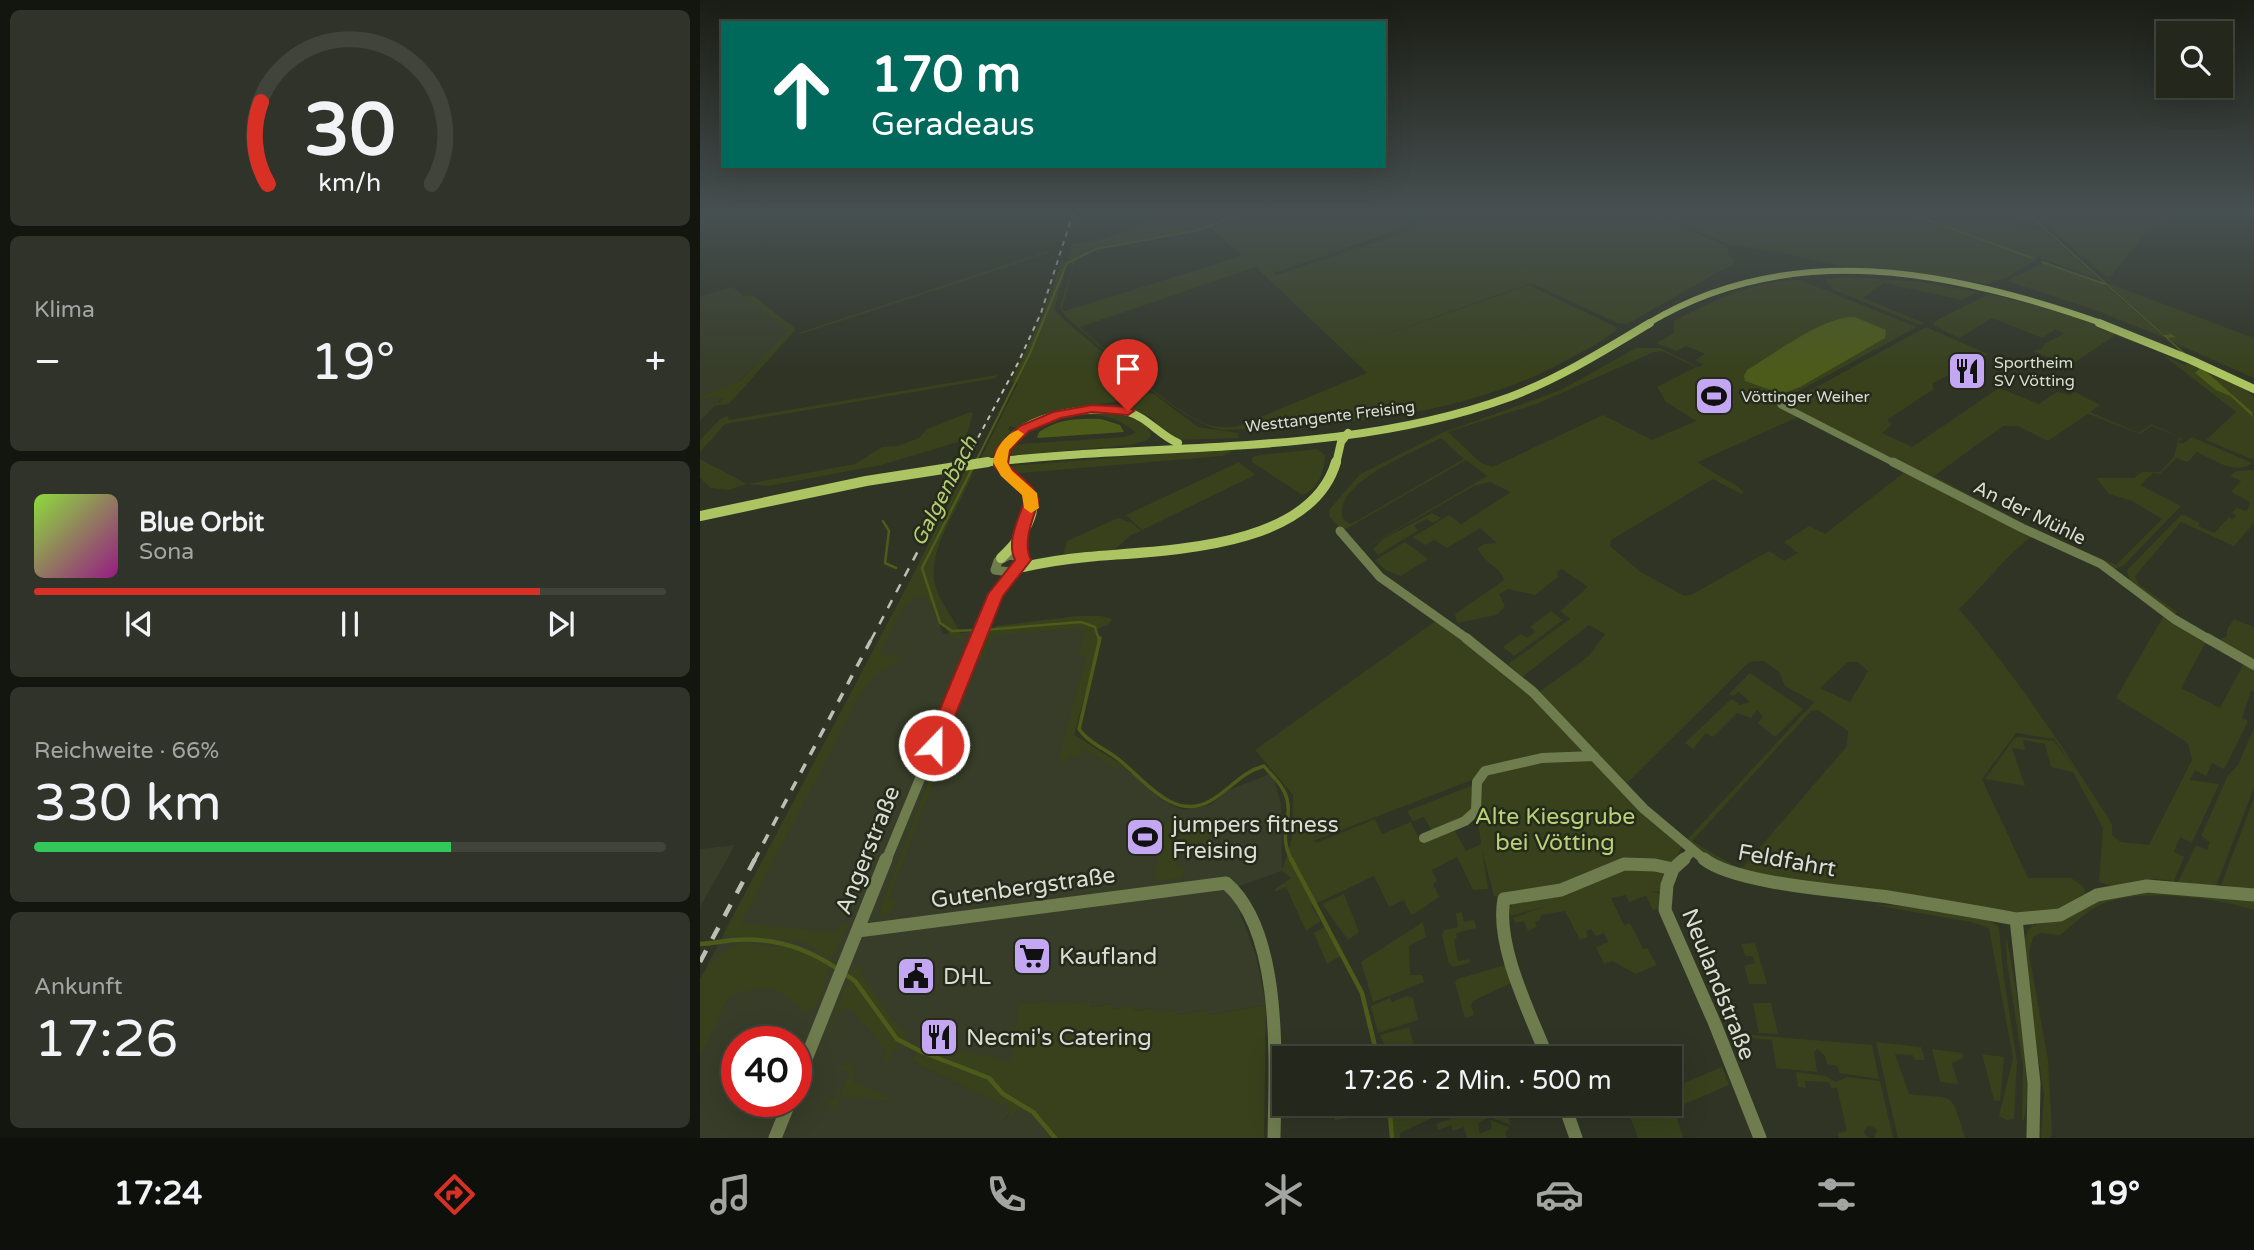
<!DOCTYPE html>
<html lang="de">
<head>
<meta charset="utf-8">
<style>
	body { margin:0; font-family:"Varela Round",sans-serif; background:#2f3329; color:#f1f3f6; height:100vh; display:flex; flex-direction:column; font-size:26px; white-space:nowrap }
	* { box-sizing:border-box; margin:0 }
	p { font-size:23px; color:#a3a5a3 }
	.icon { flex:none; width:38px; height:38px; fill:none; stroke:currentColor; stroke-width:2; stroke-linecap:round; stroke-linejoin:round }
	.map { position:relative; flex:1; overflow:hidden }
	.sheet { display:flex; flex-direction:column; gap:10px; padding:10px; background:#13150f; width:700px }
	.sheet>* { flex:none }
	.top-card { position:absolute; left:21px; top:21px; width:665px; height:147px; border-radius:0px; box-shadow:0 7px 28px #0002,0 0 0 2px #40443b; background:#00695c; color:#fff; overflow:hidden }
	.tools { position:absolute; left:1456px; top:21px; display:grid; gap:14px }
	.tools a { display:grid; place-items:center; width:77px; height:77px; border-radius:0px; background:#23271c; box-shadow:0 7px 28px #0002,0 0 0 2px #40443b; font-size:35px }
	.speed { position:absolute; left:21px; top:1026px; display:flex; gap:14px; font-size:35px; font-weight:700; text-align:center }
	.speed>* { display:grid; place-content:center; width:91px; height:91px; border-radius:50%; background:#23271c; box-shadow:0 7px 28px #0002,0 0 0 2px #40443b; line-height:1 }
	.speed .limit { border:10px solid #d22; background:#fff; color:#111 }
	.pin { position:absolute; display:grid; place-items:center; width:60px; height:60px; color:#fff; margin:-72px -30px; border-radius:50% 50% 50% 0; rotate:-45deg; box-shadow:0 0 7px #0007 }
	.pin .icon { rotate:45deg }
	.me { position:absolute; width:77px; margin:-38px; rotate:22deg; stroke-linejoin:round; filter:drop-shadow(0 0 5px #0008) }
	.turn { display:flex; align-items:center; gap:24px; height:147px; padding:0 35px; font-size:32px }
	.turn .icon { width:91px; height:91px; stroke-width:2.5 }
	.turn b { display:block; font-size:49px; line-height:60px }
	.big { font-size:52px; font-weight:600; line-height:1.1 }
	.sheet .widget { flex:1; display:flex; flex-direction:column; justify-content:center; gap:10px; min-width:0; padding:0 24px; border-radius:10px; background:#2f3329 }
	.sheet .dial { align-items:center; gap:0 }
	.dial svg { height:182px; overflow:visible; fill:none; stroke:#40443b; stroke-width:7; stroke-linecap:round; text-anchor:middle }
	.dial text { fill:#f1f3f6; stroke:none }
	.song { display:flex; align-items:center; gap:21px }
	.cover { width:84px; height:84px; border-radius:10px; background:linear-gradient(135deg,hsl(90 70% 55%),hsl(310 70% 35%)) }
	.played { height:7px; border-radius:4px; background:linear-gradient(90deg,#d93025 80%,#40443b 80%) }
	.keys { display:flex; justify-content:space-around; direction:ltr }
	.heat { display:flex; justify-content:space-between; align-items:center; font-size:38px; direction:ltr }
	.charge { height:10px; border-radius:5px; background:linear-gradient(90deg,#34c759 66%,#40443b 0) }
	.trip { position:absolute; left:572px; top:1046px; width:410px; height:70px; border-radius:0px; background:#23271c; box-shadow:0 7px 28px #0002,0 0 0 2px #40443b; font-weight:600; line-height:70px; text-align:center }
	.tab-bar { display:flex; height:112px; justify-content:space-around; align-items:center; background:#0e100b; color:#a3a5a3 }
	.tab-bar .icon { width:49px; height:49px }
	.tab-bar .current { color:#d93025 }
	.tab-bar b { font-size:32px; color:#f1f3f6 }
	main { display:flex; flex:1; min-height:0 }
	.map>svg:first-child { display:block }
</style>
</head>
<body>
<main>
<section class="sheet">
<div class="widget dial"><svg viewBox="0 0 100 80">
<path d="M14 69A42 42 0 1 1 86 69"/>
<path d="M14 69A42 42 0 0 1 11 33" stroke="#d93025"/>
<text x="50" y="56" font-size="32" font-weight="700">30</text>
<text x="50" y="72" font-size="11">km/h</text>
</svg></div>
<div class="widget"><p>Klima</p>
<div class="heat"><a>−</a><b class="big">19°</b><a>+</a></div>
</div>
<div class="widget">
<div class="song"><i class="cover"></i><div><b>Blue Orbit</b><p>Sona</p></div></div>
<div class="played"></div>
<div class="keys"><svg class="icon" aria-label="previous" viewBox="0 0 24 24"><path d="M18 5L8 12l10 7zM5 5v14"/></svg><svg class="icon" aria-label="pause" viewBox="0 0 24 24"><path d="M8 5v14M16 5v14"/></svg><svg class="icon" aria-label="next" viewBox="0 0 24 24"><path d="M6 5l10 7-10 7zM19 5v14"/></svg></div>
</div>
<div class="widget"><p>Reichweite · 66%</p><b class="big">330 km</b><div class="charge"></div></div>
<div class="widget"><p>Ankunft</p><b class="big">17:26</b></div>
</section>
<div class="map">
<svg width="1554" height="1138" viewBox="0 0 1554 1138">
	<rect width="100%" height="100%" fill="#2f3425"/>
	<path fill="#373d28" fill-rule="evenodd" d="M32 287 90 330 0 421V296Z
		M213 575H221L243 634 382 624 400 637 374 735 422 765 463 801 483 810 510 805 529 790 572 773 581 804 582 871 531 889 556 956 566 1005 507 1015V1010L474 1015 475 1010 454 1013 453 1008 433 1011V1007L411 1009V1004L389 1007 390 1003 348 1005V1001L320 1004 311 1063 229 1042 211 1061 312 1109 304 1120 325 1104 351 1138H0V979ZM37 1041H96V1101H37Z
		M35 845 0 907V849Z"/>
	<path fill="#38411c" fill-rule="evenodd" d="M468 213H534L515 226 544 213H686L706 223 701 225V229L574 273 577 275 711 230 720 226 718 220 733 213H936L959 224 967 221 1026 246 1028 248 1027 253 1036 262 927 324 917 323 836 285 829 284 647 348 829 285 918 328C905 341 885 350 869 359 762 418 641 425 522 430 479 423 401 346 365 316L360 307 373 266 372 261 401 248 441 240 404 246 370 260 368 256 372 244 404 239ZM510 228 542 256 365 311 362 308 375 260C415 237 466 239 510 228ZM556 267 667 373 536 427C527 427 517 428 509 425 474 413 409 353 380 327Z
		M954 213H1326L1331 217 1316 225C1322 233 1333 231 1342 229L1397 278 1337 257 1338 259 1305 278 1287 284 1214 272 1143 267 1082 253 1028 244Z
		M1333 213H1473L1462 227 1448 231 1411 276 1406 277Z
		M349 251 348 253 98 335 101 332Z
		M362 260 367 265 354 309 364 320 431 376 434 384 415 402 361 410 317 428 310 426 308 429 311 432 298 446 292 458 280 460 318 383 311 382 343 315Z
		M1344 262 1403 283 1465 338 1395 310 1307 281Z
		M1149 277 1223 282 1276 292 1220 325 1132 289 1125 279ZM1184 283 1263 300 1224 323 1163 298Z
		M1100 280 1217 327 1082 400 1081 406 1323 532 1396 564 1422 580 1467 618 1507 640 1481 688 1520 708 1544 663 1554 669V691H1551L1542 718 1548 721 1524 769 1512 763 1506 776 1495 770 1490 780 1519 784 1492 843 1480 837 1474 852 1484 857 1474 881 1455 879 1411 886 1399 882 1403 828 1373 772 1351 767 1345 744 1323 740 1325 750 1312 748 1325 786 1285 779 1314 739 1318 737 1354 741 1375 769 1354 739 1316 733 1282 779 1328 878H1371L1384 887 1385 893 1360 909 1322 913 1063 876 1021 866 986 841 1114 702 1085 686 1079 672 1064 661 1049 662 927 783 839 692 889 656 905 634 889 625 822 677 808 664 870 619 860 611 888 587 862 569 857 572 858 577 835 595 808 589 799 594 805 606 797 615 757 623 755 614 804 580C801 566 782 563 778 548L784 544 797 543 780 528 747 548 734 540 725 545 713 537 749 515 761 524 811 492 790 482 774 486 660 551 629 516 630 509 659 475 742 433 861 390 936 348H960L998 367 1003 365 995 360 1005 354 986 346 976 351 956 343 974 333V321C1012 301 1056 280 1100 280ZM962 351 996 367 957 387 966 402 996 421 952 440 903 415 793 467 781 463 748 432 839 403 954 352ZM1098 417 1206 471 1125 534 1109 526 1084 542 1098 553 1084 561 1069 551 993 594 985 596 939 571 910 546 911 540 1013 479 1041 494 1044 492C1031 480 1014 475 998 462ZM741 438 764 459 660 519 650 524 643 519C632 482 715 452 741 438ZM766 460 787 476 661 550 644 530ZM1331 537C1381 549 1428 582 1463 617L1416 698 1488 743 1492 760 1449 845 1421 842 1412 835V824C1365 750 1316 675 1259 609 1284 586 1304 557 1331 537ZM1148 662H1158L1168 671 1150 702 1120 688ZM1118 710 1148 731 1147 746 1044 866 1038 868 992 841 1111 711Z
		M1407 283 1554 338V378L1473 342 1467 338 1476 337 1466 331 1470 335H1464Z
		M1289 294 1382 317 1445 346 1415 335 1371 365 1332 351 1342 349 1345 343 1364 334 1356 329 1342 338 1292 318 1259 338 1233 325 1235 321Z
		M52 295 96 329 29 404 1 407 20 402 23 398 11 397 0 402V397L40 381 88 330 55 305 40 298Z
		M1226 327 1288 354 1232 384 1234 389 1187 420 1192 424 1182 433 1212 447 1299 388 1339 404 1357 392 1369 395 1375 392 1400 405 1390 412 1439 433 1451 424 1482 438 1478 442 1482 444 1492 437 1552 463C1534 476 1514 459 1497 452L1488 462 1476 458 1460 474 1453 473 1440 485 1481 506 1423 566 1414 569 1090 407 1089 404 1100 396ZM1388 414 1440 434 1452 426 1479 437 1474 457 1460 472H1442L1434 478H1396L1409 494 1432 501 1462 519 1416 565 1340 532 1234 476 1303 426H1318L1348 441Z
		M1463 355 1485 365 1489 362 1499 369 1495 373 1502 379 1497 373 1500 370 1505 373 1499 367 1545 389 1554 397V414L1514 380 1527 393 1513 386 1530 396 1554 418V460L1506 440 1536 412Z
		M297 375 296 378 25 424 0 452V440L20 419 28 416 29 420Z
		M441 391 454 394 498 427 537 433 539 438 476 440 464 433 453 418 424 406 430 396Z
		M397 410C415 413 447 413 451 436L447 440 431 445 305 456 308 449 321 444 424 437 436 433C413 412 384 411 352 422 342 426 332 434 321 433L340 423Z
		M270 412 273 413 265 440 181 465 69 486 47 484 28 490 11 488 0 478V459L47 484 155 464 182 447 198 446 219 438 227 429Z
		M617 449 625 455C625 471 618 490 602 495L552 462 553 457 560 455Z
		M536 450 522 456 322 473H316L310 466 499 451Z
		M539 462 555 475 442 530 426 515Z
		M274 469C262 505 226 548 235 585 240 604 257 621 262 638H252L225 596C200 597 190 635 180 654L200 655 196 662 174 677 159 697 41 924 135 932 140 924H148L133 959 101 941 23 935 213 575 265 471Z
		M1554 470V523L1534 546 1481 522 1435 576 1438 584 1477 612 1474 617 1430 582 1427 570 1482 514 1500 523 1498 526 1514 533 1529 517 1533 519 1536 516 1532 513 1537 508 1546 511 1550 506 1549 501 1531 492 1541 481 1530 476 1536 471Z
		M732 513 741 518 733 523 726 519 714 526 719 530 678 555 673 549 683 539Z
		M418 518 432 523 441 531 431 535 414 550 366 555 364 552 367 541Z
		M705 542 728 559 701 576 687 571 675 560Z
		M851 611 863 620 814 656 803 647 821 634 827 638 835 632 830 627Z
		M378 616H401L412 619 408 625 396 629 400 637 374 735 422 765 419 771 383 748 380 756 369 755 367 762 358 761 386 656H378L385 631 379 632V628L293 636 285 656 278 655 289 631H294L296 626Z
		M1534 619 1554 627V661L1517 641 1527 636V629Z
		M737 620 837 699 982 846 961 892 950 891 960 894 959 908 953 910 946 896 929 902 926 895 911 898 924 925 930 923 943 949 947 948 957 965 936 974 912 961 904 964 896 947 908 942 904 933 896 936 891 929 886 931 888 937 880 940 865 911 841 915 840 920 835 922 837 927 828 931 824 921 815 923 813 918 847 906 810 916 809 908 817 900 794 896 782 850 788 889 773 890 757 857 732 870 737 881 733 884 739 897 714 914 711 915 704 900 689 907 674 876 611 906 621 921 606 931 586 887 575 892V889L591 878 582 871 592 838 593 795 555 750ZM772 780 773 785 707 811 713 821 724 817 732 832 767 818 776 805 781 844 766 851 754 829 721 843 711 822 682 834 675 819 616 843 613 841Z
		M1050 673 1103 709 1075 737 1058 723 1063 716 1057 710 1051 718 1037 713 1013 737 1006 733 993 749 985 743 1028 702 1032 699 1040 705 1050 702 1039 692 1033 696 1029 694Z
		M1554 728V788L1516 886 1478 882 1496 845 1507 850 1510 842 1501 836 1528 775 1538 765Z
		M235 777 189 899 197 898 192 913 182 915 180 908 229 780Z
		M1554 798V890L1521 885Z
		M505 817 514 819 507 850 502 852V846L479 849 476 866 484 865 483 878 454 881 464 822Z
		M1449 891 1554 899V910C1514 897 1431 886 1394 908 1381 916 1372 927 1360 935L1340 933 1333 937 1329 954 1348 1060 1352 1132 1351 1138H1341L1344 1095 1326 976 1325 939 1328 930 1333 925 1365 919 1401 899Z
		M644 894 659 932 648 940 622 904Z
		M1174 905C1212 907 1269 904 1299 927L1303 972 1317 1062 1314 1119 1307 1120 1299 1116 1313 1058 1289 928 1271 922Z
		M762 912 764 922 774 920 776 928 756 933 757 938 754 939 758 961 769 959 770 963 753 967 749 964 742 935 744 930 758 927 756 913Z
		M723 922 726 937 709 946 710 975H722L724 982 673 1002 661 962Z
		M624 927 641 956 627 964 614 933Z
		M1306 937C1313 964 1337 1105 1322 1122L1323 1066 1307 962Z
		M44 942C77 948 102 945 130 966L124 979H127L115 1008 107 1013C72 987 73 982 29 996L0 1056V979C8 964 27 945 44 942Z
		M1055 943 1067 984H1049L1044 966 1055 963 1053 956H1045L1041 944Z
		M166 965 160 972 193 1020 208 1034 186 1063 181 1060 187 1052 151 1009H140L129 1035H127L151 972 158 966Z
		M806 965 811 983 773 1001 771 1005 774 1015 765 1018 755 983 757 979Z
		M707 996 713 998 718 1020 678 1033 671 1006 690 998 692 1002Z
		M348 1001 349 1005 370 1001V1004L390 1002V1007L412 1004V1009L433 1006 434 1011 454 1008V1012L475 1010V1015L507 1010 508 1015 566 1005 564 1138H351L325 1104 305 1121 311 1109 211 1061 233 1029 237 1031 230 1042 310 1062 319 1004Z
		M1053 1003H1071L1078 1034 1059 1033Z
		M709 1027 716 1053 742 1044 744 1050 719 1059H696L693 1045 685 1047 680 1035Z
		M1052 1035 1172 1045 1179 1079 1139 1073 1138 1066 1127 1064 1125 1056 1117 1049 1114 1052 1117 1072 1076 1068 1072 1040 1052 1038Z
		M1176 1042 1221 1047 1225 1060H1215L1213 1055 1195 1054 1209 1094C1257 1100 1250 1089 1265 1138H1198Z
		M1232 1049 1263 1053 1264 1058 1252 1063 1258 1084 1240 1082Z
		M1282 1054 1304 1057 1300 1101 1294 1100Z
		M145 1060 154 1066 153 1082 190 1098 191 1101 143 1096 134 1108 127 1107 128 1101 140 1096 150 1070H139Z
		M1022 1067 1029 1085 987 1103 975 1112 983 1138H938L926 1106 938 1104 951 1113 970 1104V1089Z
		M1096 1072 1125 1076 1136 1082 1147 1077 1180 1081 1193 1138H1174L1177 1130 1171 1126 1166 1127 1164 1133 1169 1138H1139L1138 1133 1147 1131 1137 1088H1131L1129 1082 1105 1081 1106 1088 1098 1087Z
		M633 1104H668L669 1109 683 1105 684 1110 635 1121Z
		M691 1104H706L708 1111 717 1107V1104H762L700 1133V1138H694Z
		M789 1104H813L805 1108 811 1125 790 1117 778 1123 780 1134 792 1128 790 1120 808 1127 809 1129 805 1132 807 1138H767L764 1127 753 1131 751 1125 738 1130 736 1124 760 1115 761 1118V1115Z"/>
	<path fill="#4c5b19" d="M1326 213 1333 217 1464 335H1470L1466 331 1476 337 1468 338 1552 412 1554 418 1530 396 1516 390 1495 373 1499 369 1497 366Z
		M1155 317 1186 330 1185 338 1100 387 1082 394 1045 381 1044 376 1047 370C1074 354 1125 315 1155 317Z
		M401 419 420 425 424 432 337 438 339 432C357 419 380 418 401 419Z"/>
	<g fill="none" stroke-linecap="round" stroke-linejoin="round">
		<path stroke="#4c5b19" stroke-width="2" d="M1209 213 1332 258
			M1342 262 1405 284
			M276 461 330 353 367 263 396 249 499 230 543 213"/>
		<path stroke="#4c5b19" stroke-width="2.5" d="M273 467 222 568 240 623 252 631 277 630
			M183 521 189 531 185 563 196 568
			M283 630 381 622 395 627 399 640"/>
		<path stroke="#4c5b19" stroke-width="3.5" d="M400 638 379 729 383 734C393 745 407 750 418 759 444 779 473 822 510 801 530 790 541 772 564 766 572 776 584 786 587 799 593 822 577 833 592 861"/>
		<path stroke="#4c5b19" stroke-width="4.5" d="M591 859 662 993 678 1059
			M0 944C11 944 22 941 33 940 71 937 105 947 136 968
			M145 974 155 981 197 1039 222 1052 289 1078 303 1094 333 1112 355 1138
			M689 1104 692 1138"/>
		<path stroke="#6f7c4e" stroke-width="7" d="M1081 405 1196 464"/>
		<path stroke="#6f7c4e" stroke-width="9" d="M1193 462 1322 528 1401 564 1474 619 1510 640
			M640 531 680 577 769 640
			M309 555 322 557 321 565 309 572 295 570 298 561Z
			M277 640 296 594 314 570"/>
		<path stroke="#6f7c4e" stroke-width="10" d="M766 638 833 692 944 809 1006 861
			M1507 638 1554 665
			M724 838 765 821 776 811 777 782 785 771 842 758 894 756
			M186 861 278 638
			M982 861 992 851"/>
		<path stroke="#6f7c4e" stroke-width="13" d="M984 859 973 869 967 885 965 910 1015 1024 1060 1138
			M1004 859C1035 884 1145 891 1188 897 1231 904 1273 911 1316 919
			M158 931 526 883C584 933 575 1068 574 1138
			M848 1059C831 1015 795 946 804 899L861 890 924 864 955 865 973 869
			M96 1084 186 859
			M864 1104 876 1138
			M75 1138 90 1101
			M1333 1138 1334 1083 1316 919 1360 915 1397 895 1447 886 1554 895"/>
		<path stroke="#acc562" stroke-width="6" d="M947 324C1091 237 1254 271 1404 324"/>
		<path stroke="#acc562" stroke-width="8" d="M1399 323 1491 360 1554 389
			M275 464C452 441 640 459 810 397 860 378 905 350 950 323
			M301 464C300 416 393 403 428 412 447 417 459 435 478 443
			M636 464 641 442 648 433"/>
		<path stroke="#acc562" stroke-width="10" d="M300 462C307 475 325 482 330 495 340 516 315 545 301 558
			M0 516 166 481 288 462
			M318 568C341 563 364 559 387 557 460 550 610 551 636 462"/>
		<path stroke="#bbbfb4" stroke-width="2" stroke-dasharray="5 5" stroke-linecap="butt" d="M264 464 318 363 341 313 373 213"/>
		<path stroke="#bbbfb4" stroke-width="2.5" stroke-dasharray="9 9" stroke-linecap="butt" d="M171 640 265 462"/>
		<path stroke="#bbbfb4" stroke-width="3.5" stroke-dasharray="10 10" stroke-linecap="butt" d="M54 861 172 638"/>
		<path stroke="#bbbfb4" stroke-width="4.5" stroke-dasharray="13 13" stroke-linecap="butt" d="M0 962 55 859"/>
	</g>
	<linearGradient id="sky" x2="0" y2="1"><stop stop-color="#1a1d14"/><stop offset="0.57" stop-color="#475051"/><stop offset="1" stop-color="#475051" stop-opacity="0"/></linearGradient>
	<rect width="1554" height="372" fill="url(#sky)"/>
	<path fill="#d93025" stroke="#8d1f18" stroke-width="2" d="M392 405 428 407 434 411 428 415 392 412 361 418 329 431 310 450 308 465 332 487 339 500C333 519 322 542 331 560L303 596 241 751 234 753 227 751 225 745 288 594 315 560C306 541 319 518 325 500L321 492 294 466 296 449 320 426 353 412Z"/>
	<path fill="#f59e0b" d="M318 430 324 434 309 450 307 462 312 471 337 493 339 508 331 513 324 508 322 495 301 476 293 462C296 448 304 435 318 430Z"/>
	<defs>
		<symbol id="restaurant-square" viewBox="-11 -11 22 22"><rect x="-9" y="-9" width="18" height="18" rx="4" fill="#c3a7f2" stroke="#252a1b"/><path d="M-5-6h1v4h1v-4h1v4h1v-4h1v5L-1.5 .5V6h-2V.5L-5-1ZM5-6V6H3V1.5H1.5Q1.5-4 5-6Z" fill="#111"/></symbol>
		<symbol id="stadium-square" viewBox="-11 -11 22 22"><rect x="-9" y="-9" width="18" height="18" rx="4" fill="#c3a7f2" stroke="#252a1b"/><path d="M0-5a6.5 5 0 1 0 0 10a6.5 5 0 1 0 0-10ZM-3.5-1.8h7v3.6h-7Z" fill="#111"/></symbol>
		<symbol id="supermarket-square" viewBox="-11 -11 22 22"><rect x="-9" y="-9" width="18" height="18" rx="4" fill="#c3a7f2" stroke="#252a1b"/><path d="M-6-5.5h2.5l.6 2H6L4.5 2H-2.5L-4.4-4H-6ZM-1.5 3.2a1.3 1.3 0 1 0 .1 0ZM3 3.2a1.3 1.3 0 1 0 .1 0Z" fill="#111"/></symbol>
		<symbol id="civic-square" viewBox="-11 -11 22 22"><rect x="-9" y="-9" width="18" height="18" rx="4" fill="#c3a7f2" stroke="#252a1b"/><path d="M-.6-6.5H3V-4.5H.6V-3L4-1V1h2V6H-6V1h2V-1L-.6-3ZM-1.2 2.5V6h2.4V2.5Z" fill="#111"/></symbol>
	</defs>
	<g fill-rule="evenodd">
		<use href="#restaurant-square" x="1245" y="349" width="44" height="44"/>
		<use href="#stadium-square" x="992" y="374" width="44" height="44"/>
		<use href="#stadium-square" x="423" y="815" width="44" height="44"/>
		<use href="#supermarket-square" x="310" y="934" width="44" height="44"/>
		<use href="#civic-square" x="194" y="954" width="44" height="44"/>
		<use href="#restaurant-square" x="217" y="1015" width="44" height="44"/>
	</g>
	<g text-anchor="middle" stroke-width="5" stroke-linejoin="round" paint-order="stroke">
		<g font-size="16" fill="#daddd3" stroke="#252a1b" text-anchor="start">
			<text x="1294" y="368">Sportheim<tspan x="1294" dy="18">SV Vötting</tspan></text>
			<text x="1041" y="402">Vöttinger Weiher</text>
		</g>
		<g font-size="16" fill="#daddd3" stroke="#252a1b">
			<text transform="translate(630 416) rotate(-7)" y="6">Westtangente Freising</text>
		</g>
		<g font-size="19" fill="#daddd3" stroke="#252a1b">
			<text transform="translate(1330 512) rotate(26)" y="7">An der Mühle</text>
		</g>
		<g font-size="21" font-style="italic" fill="#b5cd71" stroke="#252a1b">
			<text transform="translate(244 491) rotate(-63)" y="7">Galgenbach</text>
		</g>
		<g font-size="23" fill="#b9d175" stroke="#252a1b">
			<text x="855" y="824">Alte Kiesgrube<tspan x="855" dy="26">bei Vötting</tspan></text>
		</g>
		<g font-size="23" fill="#daddd3" stroke="#252a1b" text-anchor="start">
			<text x="472" y="832">jumpers fitness<tspan x="472" dy="26">Freising</tspan></text>
			<text x="359" y="964">Kaufland</text>
			<text x="243" y="984">DHL</text>
			<text x="266" y="1045">Necmi's Catering</text>
		</g>
		<g font-size="23" fill="#daddd3" stroke="#252a1b">
			<text transform="translate(167 850) rotate(-68)" y="8">Angerstraße</text>
			<text transform="translate(1087 860) rotate(10)" y="8">Feldfahrt</text>
			<text transform="translate(323 887) rotate(-8)" y="8">Gutenbergstraße</text>
			<text transform="translate(1019 984) rotate(68)" y="8">Neulandstraße</text>
		</g>
	</g>
</svg>
<div class="tools">
<a><svg class="icon" aria-label="search" viewBox="0 0 24 24"><circle cx="10" cy="10" r="6"/><path d="M15 15l6 6"/></svg></a>
</div>
<div class="speed"><div class="limit">40</div></div>
<div class="pin" style="left:428px;top:411px;background:#d93025"><svg class="icon" aria-label="arrive" viewBox="0 0 24 24"><path d="M6 21V4h12l-3 4 3 4H6"/></svg></div>
<svg class="me" style="left:234px;top:745px" viewBox="-20 -20 40 40"><circle r="17" fill="#d93025" stroke="#fff" stroke-width="3"/><path d="M0-11L8 9 0 5-8 9z" fill="#fff"/></svg>
<div class="trip">17:26 · 2 Min. · 500 m</div>
<div class="top-card">
<div class="turn"><svg class="icon" aria-label="ahead" viewBox="0 0 24 24"><path d="M12 20V5M6 11l6-6 6 6"/></svg><div><b>170 m</b>Geradeaus</div></div>
</div>
</div>
</main>
<nav class="tab-bar">
<b>17:24</b>
<svg class="icon current" aria-label="directions" viewBox="0 0 24 24"><path d="M12 3l9 9-9 9-9-9zM9 14v-3h6M13 9l2 2-2 2"/></svg>
<svg class="icon" aria-label="music" viewBox="0 0 24 24"><path d="M9 18V5l10-2v13"/><circle cx="6" cy="18" r="3"/><circle cx="16" cy="16" r="3"/></svg>
<svg class="icon" aria-label="phone" viewBox="0 0 24 24"><path d="M5 4h4l2 5-3 2q2 4 5 5l2-3 5 2v4C11 20 4 13 5 4z"/></svg>
<svg class="icon" aria-label="climate" viewBox="0 0 24 24"><path d="M12 3v18M4 7l16 10M4 17L20 7"/></svg>
<svg class="icon" aria-label="car" viewBox="0 0 24 24"><path d="M5 17H2v-5l4-1 3-4h7l3 4 3 1v5h-3M9 17h6M6 11h13"/><circle cx="7" cy="17" r="2"/><circle cx="17" cy="17" r="2"/></svg>
<svg class="icon" aria-label="filters" viewBox="0 0 24 24"><path d="M4 7h16M4 17h16"/><circle cx="9" cy="7" r="2"/><circle cx="15" cy="17" r="2"/></svg>
<b>19°</b>
</nav>
</body>
</html>
